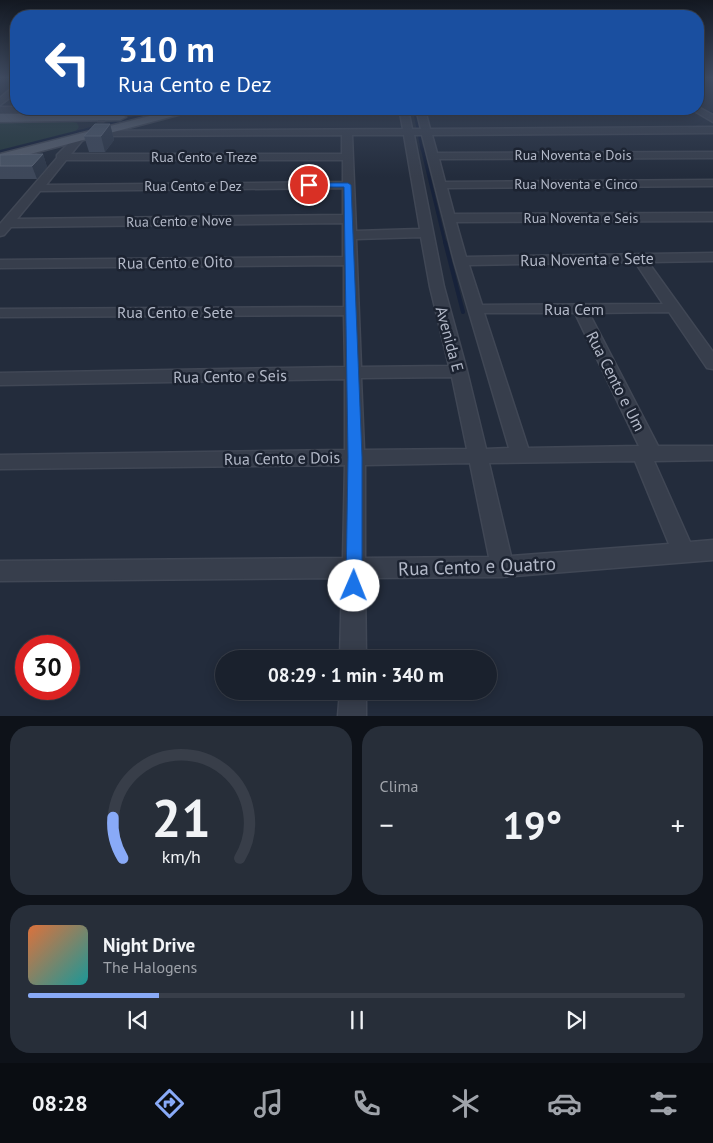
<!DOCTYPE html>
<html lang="pt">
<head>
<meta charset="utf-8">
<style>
	body { margin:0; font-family:"PT Sans",sans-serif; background:#272e39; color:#f1f3f6; height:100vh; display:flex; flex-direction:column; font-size:19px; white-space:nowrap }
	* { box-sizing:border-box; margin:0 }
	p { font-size:16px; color:#9fa3aa }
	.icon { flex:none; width:28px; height:28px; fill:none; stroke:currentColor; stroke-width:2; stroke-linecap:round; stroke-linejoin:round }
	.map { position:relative; height:716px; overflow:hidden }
	.drawer { display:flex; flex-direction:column; gap:10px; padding:10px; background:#0e1219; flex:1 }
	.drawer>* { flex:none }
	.hud { position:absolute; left:10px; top:10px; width:694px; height:105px; border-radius:20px; box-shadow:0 2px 12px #0003,0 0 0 1px #383e49; background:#1a4fa0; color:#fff; overflow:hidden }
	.speed { position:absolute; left:15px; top:635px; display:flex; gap:10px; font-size:25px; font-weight:700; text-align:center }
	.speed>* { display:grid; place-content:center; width:65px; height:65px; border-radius:50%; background:#1a212d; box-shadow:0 2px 12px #0003,0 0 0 1px #383e49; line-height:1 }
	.speed .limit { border:8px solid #d22; background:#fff; color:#111 }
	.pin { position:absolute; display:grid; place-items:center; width:42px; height:42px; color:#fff; margin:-21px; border:2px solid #fff; border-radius:50%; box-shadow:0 1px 5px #0007 }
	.me { position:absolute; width:55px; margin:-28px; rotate:1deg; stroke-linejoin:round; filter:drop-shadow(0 0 4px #0008) }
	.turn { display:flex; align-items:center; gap:18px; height:105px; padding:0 25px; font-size:22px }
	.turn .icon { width:65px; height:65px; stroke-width:2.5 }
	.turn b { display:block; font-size:35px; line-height:42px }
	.big { font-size:38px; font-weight:800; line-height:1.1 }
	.drawer .tile { flex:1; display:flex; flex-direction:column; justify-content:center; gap:8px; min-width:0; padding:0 18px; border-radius:20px; background:#272e39 }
	.drawer .dial { align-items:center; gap:0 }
	.dial svg { height:130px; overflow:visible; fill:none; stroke:#383e49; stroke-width:7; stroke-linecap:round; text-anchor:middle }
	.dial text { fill:#f1f3f6; stroke:none }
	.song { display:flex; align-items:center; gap:15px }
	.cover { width:60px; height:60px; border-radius:8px; background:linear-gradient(135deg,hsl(20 70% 55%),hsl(180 70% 35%)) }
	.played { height:5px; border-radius:2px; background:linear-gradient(90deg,#89aaf7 20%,#383e49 20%) }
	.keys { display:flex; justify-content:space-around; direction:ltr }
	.heat { display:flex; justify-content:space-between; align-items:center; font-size:28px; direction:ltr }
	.drawer .tiles { flex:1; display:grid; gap:10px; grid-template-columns:1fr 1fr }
	.tile:last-child { grid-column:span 2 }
	.trip { position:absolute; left:215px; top:650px; width:282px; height:50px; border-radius:25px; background:#1a212d; box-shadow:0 2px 12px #0003,0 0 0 1px #383e49; font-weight:800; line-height:50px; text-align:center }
	.menu { display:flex; height:80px; justify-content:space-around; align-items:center; background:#0a0d12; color:#9fa3aa }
	.menu .icon { width:35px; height:35px }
	.menu .selected { color:#89aaf7 }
	.menu b { font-size:22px; color:#f1f3f6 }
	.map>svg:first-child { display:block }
</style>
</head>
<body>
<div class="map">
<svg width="713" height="716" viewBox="0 0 713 716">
	<rect width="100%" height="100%" fill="#232c3c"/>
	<path fill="#25393d" d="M70 121 77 123 79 127C69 143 19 151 0 156V122Z"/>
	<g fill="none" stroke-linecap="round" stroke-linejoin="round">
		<path stroke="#17223a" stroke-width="2.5" d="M414 109 418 130
			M677 109 693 111
			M707 112 713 113
			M419 134 422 150"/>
		<path stroke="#17223a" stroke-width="3" d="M422 148 445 243"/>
		<path stroke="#17223a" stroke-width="4" d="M445 242 463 312"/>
		<path fill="#17223a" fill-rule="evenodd" d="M162 109H174L0 156V150Z"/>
		<defs>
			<path id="minor" d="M13 87H16V93L0 105V98Z
				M0 107H16V109H69L65 112 0 113Z
				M698 107 713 115V122L691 109Z
				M108 109H117L104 121H98V117Z
				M181 109H408L412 129H421L416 109H535L531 112 426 114 430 129 713 127V133L432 135 437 153 713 152V158L439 159 445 182 713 180V186L447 188 454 214 713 213V221L456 222 466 257 713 253V261L648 262 713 352V369L707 368 669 312 589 313 658 446H713V460L654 461 690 542 713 540V560L502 577 365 578 366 659H340L342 578 0 581V561L343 558 345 465 0 469V455L345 450V379L0 385V373L345 367 344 315 0 317V309L344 307V265L0 268V260L343 257V223L11 227 4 235 0 236V224L57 158V155L77 135 80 134 85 137 71 154H342V135L89 136V132L92 131 403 129 400 113 182 114 178 111ZM352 135H404L420 229 356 231ZM414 135H422L454 261 509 448 486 449 467 371 444 287ZM66 160H343V182L46 185ZM343 188V215L17 219 40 191ZM421 237 430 287 449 366 361 367 356 239ZM635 262 663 304 482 305 469 265ZM484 313H575L639 446 528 448ZM452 377 467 449 364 450 361 378ZM635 461 669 544 511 556 489 463ZM470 463 489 557 365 558V465Z
				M340 691H366V716H338Z"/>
			<path id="major" d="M177 109H195L193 111 0 162V154Z
				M0 114H120L126 117 120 120 0 122Z"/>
		</defs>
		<use href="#minor" stroke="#404755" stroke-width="3"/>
		<use href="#major" stroke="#404755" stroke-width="3"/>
		<use href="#minor" fill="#373e4c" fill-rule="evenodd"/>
		<use href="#major" fill="#555d6c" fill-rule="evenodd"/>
	</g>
	<path fill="#3e485a" d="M110 124 114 140 105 152H89L84 136Z
		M43 154 47 167 37 179H0V155Z"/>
	<path fill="#2e3849" d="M110 124 114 140 105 152 101 136Z
		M43 154 47 167 37 179 32 166Z"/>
	<path fill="#4a5566" stroke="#5b6475" d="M95 124H110L101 136H84Z
		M43 154 32 166H0V155Z"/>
	<linearGradient id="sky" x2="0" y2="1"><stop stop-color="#131821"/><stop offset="0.44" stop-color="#3f4b61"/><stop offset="1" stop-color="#3f4b61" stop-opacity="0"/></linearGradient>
	<rect width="713" height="177" fill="url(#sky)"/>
	<path fill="#1a73e8" stroke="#114b97" d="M309 183H348L351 185 362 457V586L360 592 354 594 348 592 346 586 348 457 344 187H306L305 185Z"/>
	<g text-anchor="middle" stroke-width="5" stroke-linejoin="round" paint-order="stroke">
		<g font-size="14" fill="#b3b9c8" stroke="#1c2331">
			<text x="573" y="160">Rua Noventa e Dois</text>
			<text x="204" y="162">Rua Cento e Treze</text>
			<text x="576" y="189">Rua Noventa e Cinco</text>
			<text x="193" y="191">Rua Cento e Dez</text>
			<text x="581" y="223">Rua Noventa e Seis</text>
			<text transform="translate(179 221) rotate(-1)" y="5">Rua Cento e Nove</text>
		</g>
		<g font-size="16" fill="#b3b9c8" stroke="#1c2331">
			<text transform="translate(587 259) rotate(-1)" y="6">Rua Noventa e Sete</text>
			<text transform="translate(175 262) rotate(-1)" y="6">Rua Cento e Oito</text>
			<text x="574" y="315">Rua Cem</text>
			<text x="175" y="318">Rua Cento e Sete</text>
			<text transform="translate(450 339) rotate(75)" y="6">Avenida E</text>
			<text transform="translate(230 376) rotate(-1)" y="6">Rua Cento e Seis</text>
			<text transform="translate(616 381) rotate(63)" y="6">Rua Cento e Um</text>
			<text transform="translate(282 458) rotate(-1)" y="6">Rua Cento e Dois</text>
		</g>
		<g font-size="19" fill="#b3b9c8" stroke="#1c2331">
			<text transform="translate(477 566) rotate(-2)" y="7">Rua Cento e Quatro</text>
		</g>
	</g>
</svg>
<div class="speed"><div class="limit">30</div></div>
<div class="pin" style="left:309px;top:185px;background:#d93025"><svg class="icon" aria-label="arrive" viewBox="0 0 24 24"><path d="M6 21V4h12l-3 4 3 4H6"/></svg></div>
<svg class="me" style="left:354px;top:586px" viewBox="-20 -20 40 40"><circle r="19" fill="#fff"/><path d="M0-13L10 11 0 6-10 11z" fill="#1a73e8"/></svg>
<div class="trip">08:29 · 1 min · 340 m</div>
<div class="hud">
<div class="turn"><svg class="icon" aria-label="left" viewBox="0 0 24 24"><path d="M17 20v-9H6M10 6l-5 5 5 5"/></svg><div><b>310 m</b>Rua Cento e Dez</div></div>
</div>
</div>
<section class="drawer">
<div class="tiles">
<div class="tile dial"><svg viewBox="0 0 100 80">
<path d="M14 69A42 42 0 1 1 86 69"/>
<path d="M14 69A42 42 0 0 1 8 44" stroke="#89aaf7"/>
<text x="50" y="56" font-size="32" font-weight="700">21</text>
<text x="50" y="72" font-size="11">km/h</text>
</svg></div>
<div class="tile"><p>Clima</p>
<div class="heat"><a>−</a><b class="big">19°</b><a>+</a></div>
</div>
<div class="tile">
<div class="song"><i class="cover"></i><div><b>Night Drive</b><p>The Halogens</p></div></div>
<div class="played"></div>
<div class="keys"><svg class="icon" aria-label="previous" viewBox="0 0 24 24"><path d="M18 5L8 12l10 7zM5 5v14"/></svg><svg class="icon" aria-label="pause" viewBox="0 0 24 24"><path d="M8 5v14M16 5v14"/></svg><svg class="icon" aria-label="next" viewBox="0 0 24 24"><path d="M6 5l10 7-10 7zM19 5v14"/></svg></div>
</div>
</div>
</section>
<nav class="menu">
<b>08:28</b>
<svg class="icon selected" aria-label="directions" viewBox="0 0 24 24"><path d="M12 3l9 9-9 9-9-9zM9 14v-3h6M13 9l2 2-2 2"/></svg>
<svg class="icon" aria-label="music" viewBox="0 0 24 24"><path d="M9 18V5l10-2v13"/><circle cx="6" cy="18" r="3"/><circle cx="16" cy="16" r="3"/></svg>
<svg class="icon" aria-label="phone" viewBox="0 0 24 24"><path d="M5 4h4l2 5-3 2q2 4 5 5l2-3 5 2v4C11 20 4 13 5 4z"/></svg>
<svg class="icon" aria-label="climate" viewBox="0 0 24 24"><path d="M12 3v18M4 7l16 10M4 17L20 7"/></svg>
<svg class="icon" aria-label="car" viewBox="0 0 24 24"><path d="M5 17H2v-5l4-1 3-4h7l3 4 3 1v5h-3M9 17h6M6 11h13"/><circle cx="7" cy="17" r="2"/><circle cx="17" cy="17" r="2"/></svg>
<svg class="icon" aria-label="filters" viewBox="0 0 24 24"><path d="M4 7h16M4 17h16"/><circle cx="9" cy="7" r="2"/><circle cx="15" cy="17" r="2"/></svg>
</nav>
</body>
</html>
